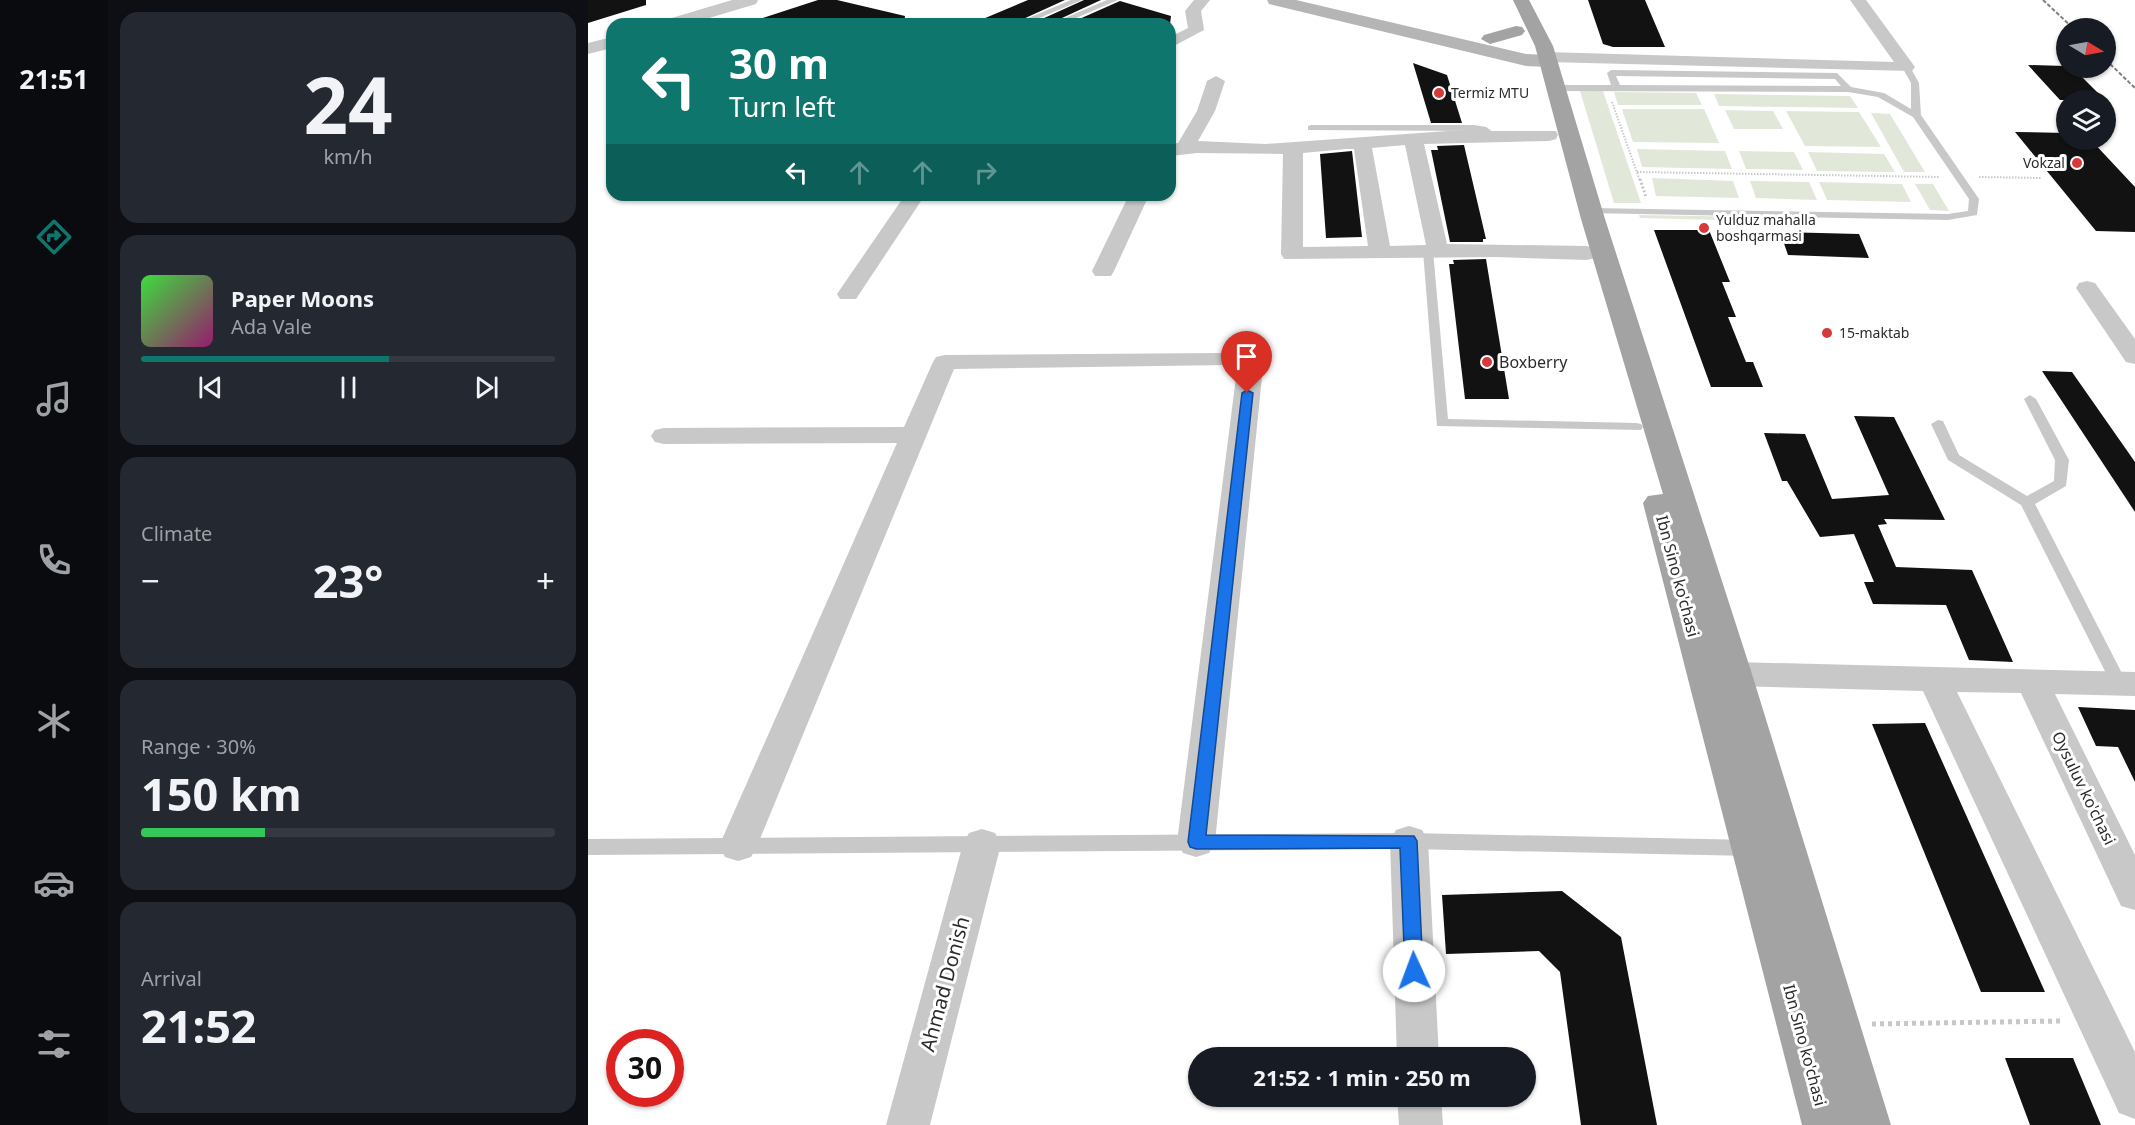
<!DOCTYPE html>
<html lang="en">
<head>
<meta charset="utf-8">
<style>
	body { margin:0; font-family:"Noto Sans",sans-serif; background:#242831; color:#f1f3f6; height:100vh; display:flex; flex-direction:column; font-size:22px; white-space:nowrap }
	* { box-sizing:border-box; margin:0 }
	p { font-size:20px; color:#9ea1a6 }
	.icon { flex:none; width:33px; height:33px; fill:none; stroke:currentColor; stroke-width:2; stroke-linecap:round; stroke-linejoin:round }
	.map { position:relative; flex:1; overflow:hidden }
	.panel { display:flex; flex-direction:column; gap:12px; padding:12px; background:#0d0f14; width:480px }
	.panel>* { flex:none }
	.banner { position:absolute; left:18px; top:18px; width:570px; height:183px; border-radius:18px; box-shadow:0 2px 4px #0004; background:#0f766e; color:#fff; overflow:hidden }
	.needle { width:39px; rotate:100deg }
	.fabs { position:absolute; left:1468px; top:18px; display:grid; gap:12px }
	.fabs a { display:grid; place-items:center; width:60px; height:60px; border-radius:50%; background:#171b24; box-shadow:0 2px 4px #0004; font-size:30px }
	.speed { position:absolute; left:18px; top:1029px; display:flex; gap:12px; font-size:30px; font-weight:700; text-align:center }
	.speed>* { display:grid; place-content:center; width:78px; height:78px; border-radius:50%; background:#171b24; box-shadow:0 2px 4px #0004; line-height:1 }
	.speed .limit { border:9px solid #d22; background:#fff; color:#111 }
	.pin { position:absolute; display:grid; place-items:center; width:51px; height:51px; color:#fff; margin:-62px -26px; border-radius:50% 50% 50% 0; rotate:-45deg; box-shadow:0 0 6px #0007 }
	.pin .icon { rotate:45deg }
	.me { position:absolute; width:66px; margin:-33px; rotate:358deg; stroke-linejoin:round; filter:drop-shadow(0 0 4px #0008) }
	.turn { display:flex; align-items:center; gap:21px; height:126px; padding:0 24px; font-size:27px }
	.turn .icon { width:78px; height:78px; stroke-width:2.5 }
	.turn b { display:block; font-size:42px; line-height:51px }
	.lanes { display:flex; align-items:center; height:57px; padding:0 24px; background:#0003; justify-content:center; gap:30px; direction:ltr }
	.lanes .off { opacity:.35 }
	.big { font-size:45px; font-weight:700; line-height:1.1 }
	.panel .card { flex:1; display:flex; flex-direction:column; justify-content:center; gap:9px; min-width:0; padding:0 21px; border-radius:18px; background:#242831 }
	.panel .dial { align-items:center; gap:0 }
	.dial b { font-size:78px; line-height:1 }
	.song { display:flex; align-items:center; gap:18px }
	.cover { width:72px; height:72px; border-radius:9px; background:linear-gradient(135deg,hsl(120 70% 55%),hsl(320 70% 35%)) }
	.played { height:6px; border-radius:3px; background:linear-gradient(90deg,#0f766e 60%,#363941 60%) }
	.keys { display:flex; justify-content:space-around; direction:ltr }
	.heat { display:flex; justify-content:space-between; align-items:center; font-size:33px; direction:ltr }
	.charge { height:9px; border-radius:4px; background:linear-gradient(90deg,#34c759 30%,#363941 0) }
	.trip { position:absolute; left:600px; top:1047px; width:348px; height:60px; border-radius:30px; background:#171b24; box-shadow:0 2px 4px #0004; font-weight:700; line-height:60px; text-align:center }
	main { display:flex; flex:1; min-height:0 }
	.tabs { display:flex; flex-direction:column; width:108px; justify-content:space-around; align-items:center; background:#090b0e; color:#9ea1a6 }
	.tabs .icon { width:42px; height:42px }
	.tabs .active { color:#0f766e }
	.tabs b { font-size:27px; color:#f1f3f6 }
	.map>svg:first-child { display:block }
</style>
</head>
<body>
<main>
<nav class="tabs">
<b>21:51</b>
<svg class="icon active" aria-label="directions" viewBox="0 0 24 24"><path d="M12 3l9 9-9 9-9-9zM9 14v-3h6M13 9l2 2-2 2"/></svg>
<svg class="icon" aria-label="music" viewBox="0 0 24 24"><path d="M9 18V5l10-2v13"/><circle cx="6" cy="18" r="3"/><circle cx="16" cy="16" r="3"/></svg>
<svg class="icon" aria-label="phone" viewBox="0 0 24 24"><path d="M5 4h4l2 5-3 2q2 4 5 5l2-3 5 2v4C11 20 4 13 5 4z"/></svg>
<svg class="icon" aria-label="climate" viewBox="0 0 24 24"><path d="M12 3v18M4 7l16 10M4 17L20 7"/></svg>
<svg class="icon" aria-label="car" viewBox="0 0 24 24"><path d="M5 17H2v-5l4-1 3-4h7l3 4 3 1v5h-3M9 17h6M6 11h13"/><circle cx="7" cy="17" r="2"/><circle cx="17" cy="17" r="2"/></svg>
<svg class="icon" aria-label="filters" viewBox="0 0 24 24"><path d="M4 7h16M4 17h16"/><circle cx="9" cy="7" r="2"/><circle cx="15" cy="17" r="2"/></svg>
</nav>
<section class="panel">
<div class="card dial"><b>24</b><p>km/h</p></div>
<div class="card">
<div class="song"><i class="cover"></i><div><b>Paper Moons</b><p>Ada Vale</p></div></div>
<div class="played"></div>
<div class="keys"><svg class="icon" aria-label="previous" viewBox="0 0 24 24"><path d="M18 5L8 12l10 7zM5 5v14"/></svg><svg class="icon" aria-label="pause" viewBox="0 0 24 24"><path d="M8 5v14M16 5v14"/></svg><svg class="icon" aria-label="next" viewBox="0 0 24 24"><path d="M6 5l10 7-10 7zM19 5v14"/></svg></div>
</div>
<div class="card"><p>Climate</p>
<div class="heat"><a>−</a><b class="big">23°</b><a>+</a></div>
</div>
<div class="card"><p>Range · 30%</p><b class="big">150 km</b><div class="charge"></div></div>
<div class="card"><p>Arrival</p><b class="big">21:52</b></div>
</section>
<div class="map">
<svg width="1547" height="1125" viewBox="0 0 1547 1125">
	<rect width="100%" height="100%" fill="#fff"/>
	<path fill="#e1e8da" d="M992 91H1015L1053 203H1026Z
		M1026 92 1108 93 1114 105H1030Z
		M1126 94 1262 96 1270 108 1131 106Z
		M1034 109H1116L1131 143 1045 142Z
		M1137 110 1185 111 1195 129H1146Z
		M1198 111 1271 112 1293 147 1217 146Z
		M1283 113 1302 114 1337 172H1316Z
		M1049 149 1137 151 1144 169 1054 167Z
		M1151 151 1206 152 1215 170 1158 169Z
		M1220 152 1296 154 1307 172 1229 171Z
		M1064 178 1145 181 1151 198 1068 196Z
		M1162 181 1221 182 1229 200 1168 198Z
		M1231 182 1314 184 1323 202 1239 200Z
		M1327 184H1345L1361 211 1342 210Z
		M1051 215 1166 217 1167 221 1052 218Z"/>
	<path fill="#121212" d="M0 0H58V5L0 23Z
		M230 0H249L317 16 316 24H170L169 20Z
		M440 0H477L424 24H383Z
		M496 0H513L461 24H443Z
		M1000 0H1057L1077 47H1025L1015 44Z
		M532 1 583 16 582 24H480Z
		M825 63 859 75 874 123H843Z
		M1440 65 1478 66 1484 72 1490 73 1517 100H1472Z
		M1427 132 1479 133V140H1503L1547 187V232L1508 231Z
		M876 145 898 239H895V242H862L843 150H850L849 146Z
		M764 151 774 237 738 238 732 154Z
		M1066 230H1121L1142 282H1134L1148 317H1140L1158 362H1165L1175 387H1123Z
		M1192 232 1271 234 1281 258 1200 255Z
		M898 259 921 399H877L861 264H866L865 260Z
		M1454 371 1484 372 1547 462V512Z
		M1266 416 1306 417 1357 520 1296 519 1299 524 1290 525 1308 567 1384 570 1425 662 1381 660 1358 605 1285 604 1276 582H1286L1266 534 1232 537 1199 481H1194L1176 433 1217 434 1244 499 1301 495Z
		M1490 707 1547 710V782L1530 747 1508 746Z
		M1337 723 1457 992H1393L1284 724Z
		M974 891 1033 937 1069 1125H993L972 972 951 951 858 954 854 895Z
		M1417 1058H1485L1513 1125H1442Z"/>
	<g fill="none" stroke-linecap="round" stroke-linejoin="round">
		<path stroke="#c8c8c8" stroke-width="2" stroke-dasharray="1.5 1.5" stroke-linecap="butt" d="M1024 102 1052 181
			M1049 172 1351 177
			M1391 177 1454 178"/>
		<path stroke="#c8c8c8" stroke-width="3" stroke-dasharray="2 2" stroke-linecap="butt" d="M1052 179 1058 197"/>
		<path stroke="#c8c8c8" stroke-width="5" stroke-dasharray="4 4" stroke-linecap="butt" d="M1284 1024 1475 1021"/>
		<path fill="#c8c8c8" fill-rule="evenodd" d="M483 0H494L437 24H426Z
			M519 0H530L474 24H463Z
			M1318 64 1321 65 1331 83 1333 115 1391 199 1389 215 1360 220 999 213 998 211 1003 208 1360 214 1380 211 1381 199 1325 117 1290 97 1260 92 969 91 965 88 969 85H1023L1019 73 1023 70 1249 73 1263 87 1296 93 1323 109V83L1314 67ZM1028 76 1247 79 1253 86 1032 85Z
			M723 125H886L898 127 909 135 904 138 886 131 720 130V126Z
			M840 248 845 251 860 419 1048 423 1053 424 1055 427 1053 430 849 426 835 251Z
			M1442 395 1448 399 1481 460 1478 486 1447 504 1539 683 1537 687H1525L1523 683 1433 505 1360 460 1343 424 1350 420 1355 421 1371 455 1439 496 1466 481 1467 460 1436 399Z
			M821 833 1164 840 1171 843 1173 848 1171 853 1164 856 821 849 0 855V839Z"/>
		<path fill="#c8c8c8" fill-rule="evenodd" d="M606 0H622L613 11 616 30 582 48V37L600 28 597 11Z
			M1262 0H1278L1327 67 1324 71 958 62 950 57 958 52 1306 62Z
			M628 76 637 81 627 111 610 141 677 144 860 131H968L970 135 968 139 961 141 836 144 859 244 999 246 1007 248 1010 253 1007 258 999 260 909 257 696 259 693 254 695 154 609 153 582 156V144L590 143 609 111 619 81ZM817 145 838 245 802 246 784 148ZM758 149H766L780 246 715 247V153Z
			M317 195H337L268 299H252L249 294Z
			M541 195H561L526 271 523 276H507L504 271Z
			M1499 281 1507 283 1547 339V364L1538 362 1488 288 1491 283Z
			M632 353 641 355 644 360 641 365 366 369 169 846 163 857 150 861 137 857 131 846 309 443 76 444 67 442 63 436 67 430 76 428 316 427 345 362 348 357 357 355Z
			M661 369 670 372 674 377 627 842 621 853 608 857 595 853 589 842 648 377 652 372Z
			M1146 662 1547 672V696L1467 694 1547 855V910L1533 906 1433 693 1369 692 1547 1052V1119L1531 1113 1335 691 1146 686 1134 682 1130 674 1134 666Z
			M821 826 834 830 840 841 851 1058H809L802 841 808 830Z
			M394 829 407 833 413 844 342 1125H298L375 844 381 833Z
			M809 1096H853L855 1125H811Z"/>
		<path fill="#c8c8c8" fill-rule="evenodd" d="M144 0H170L168 4 101 24H74L77 20Z
			M24 37V48L0 54V43Z"/>
		<path fill="#b5b5b5" fill-rule="evenodd" d="M679 0H708L938 54 959 55 968 61 959 67 938 66 681 4Z"/>
		<path fill="#a3a3a3" fill-rule="evenodd" d="M925 0H941L965 46 1017 219 1164 674 1303 1125H1214L1055 503 1060 496 1075 494 993 219 947 46Z
			M928 26 934 27 937 31 934 35 902 44 893 39 896 35Z"/>
		<path stroke="#808080" stroke-width="2" stroke-dasharray="4 2" stroke-linecap="butt" d="M1455 0 1485 28
			M1518 60 1547 88"/>
	</g>
	<path fill="#1a73e8" stroke="#114b97" stroke-width="1.5" d="M659 390 665 393 618 835 826 836 829 841 835 971 833 977 826 979 820 977 817 971 812 848 608 849 602 847 600 842 654 393Z"/>
	<g fill="#d7393a" stroke="#fff" stroke-width="2">
		<circle cx="851" cy="93" r="6"/>
		<circle cx="1489" cy="163" r="6"/>
		<circle cx="1116" cy="228" r="6"/>
		<circle cx="1239" cy="333" r="6"/>
		<circle cx="899" cy="362" r="6"/>
	</g>
	<g text-anchor="middle" stroke-width="6" stroke-linejoin="round" paint-order="stroke">
		<g font-size="14" fill="#2b2b2b" stroke="#fff" text-anchor="start">
			<text x="863" y="98">Termiz MTU</text>
			<text x="1477" y="168" text-anchor="end">Vokzal</text>
			<text x="1128" y="225">Yulduz mahalla<tspan x="1128" dy="16">boshqarmasi</tspan></text>
			<text x="1251" y="338">15-maktab</text>
		</g>
		<g font-size="16" fill="#2b2b2b" stroke="#fff" text-anchor="start">
			<text x="911" y="368">Boxberry</text>
		</g>
		<g font-size="16" fill="#2b2b2b" stroke="#fff">
			<text transform="translate(1090 576) rotate(75)" y="6">Ibn Sino ko'chasi</text>
			<text transform="translate(1496 788) rotate(64)" y="6">Oysuluv ko'chasi</text>
			<text transform="translate(1217 1045) rotate(75)" y="6">Ibn Sino ko'chasi</text>
		</g>
		<g font-size="20" fill="#2b2b2b" stroke="#fff">
			<text transform="translate(357 984) rotate(-75)" y="7">Ahmad Donish</text>
		</g>
	</g>
</svg>
<div class="fabs">
<a><svg class="needle" viewBox="-14 -14 28 28"><path d="M0-13l5 13h-10z" fill="#e53935"/><path d="M0 13l5-13h-10z" fill="#9ea1a6"/></svg></a>
<a><svg class="icon" aria-label="layers" viewBox="0 0 24 24"><path d="M12 4l9 5-9 5-9-5zM3 14l9 5 9-5"/></svg></a>
</div>
<div class="speed"><div class="limit">30</div></div>
<div class="pin" style="left:659px;top:393px;background:#d93025"><svg class="icon" aria-label="arrive" viewBox="0 0 24 24"><path d="M6 21V4h12l-3 4 3 4H6"/></svg></div>
<svg class="me" style="left:826px;top:971px" viewBox="-20 -20 40 40"><circle r="19" fill="#fff"/><path d="M0-13L10 11 0 6-10 11z" fill="#1a73e8"/></svg>
<div class="trip">21:52 · 1 min · 250 m</div>
<div class="banner">
<div class="turn"><svg class="icon" aria-label="left" viewBox="0 0 24 24"><path d="M17 20v-9H6M10 6l-5 5 5 5"/></svg><div><b>30 m</b>Turn left</div></div>
<div class="lanes"><svg class="icon" aria-label="left" viewBox="0 0 24 24"><path d="M17 20v-9H6M10 6l-5 5 5 5"/></svg><svg class="icon off" aria-label="ahead" viewBox="0 0 24 24"><path d="M12 20V5M6 11l6-6 6 6"/></svg><svg class="icon off" aria-label="ahead" viewBox="0 0 24 24"><path d="M12 20V5M6 11l6-6 6 6"/></svg><svg class="icon off" aria-label="right" viewBox="0 0 24 24"><path d="M7 20v-9h11M14 6l5 5-5 5"/></svg></div>
</div>
</div>
</main>
</body>
</html>
